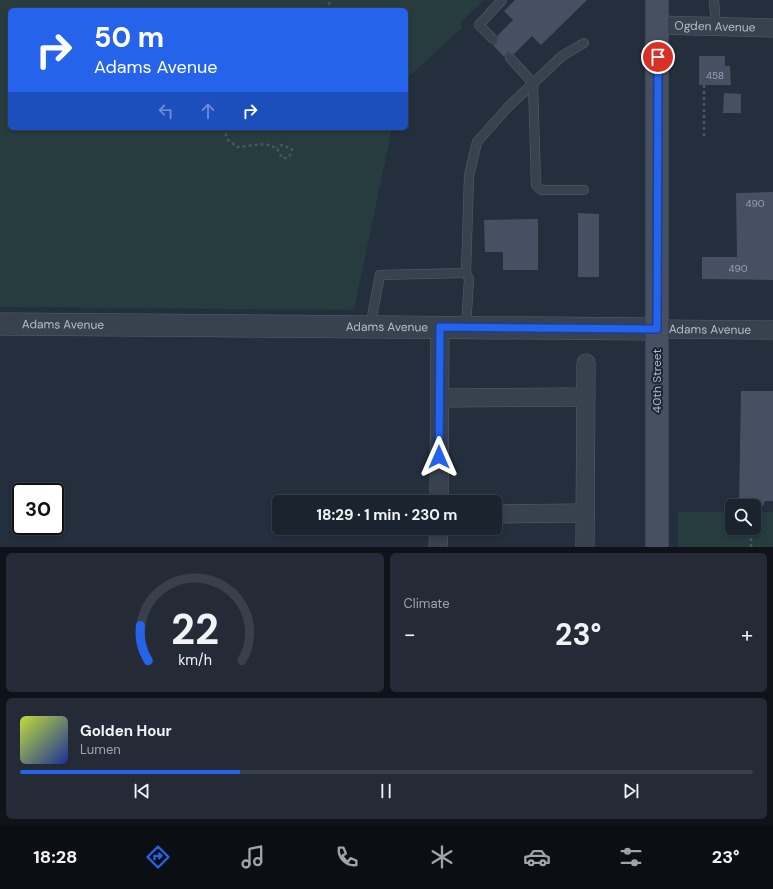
<!DOCTYPE html>
<html lang="en">
<head>
<meta charset="utf-8">
<style>
	body { margin:0; font-family:"DM Sans",sans-serif; background:#242b36; color:#f1f3f6; height:100vh; display:flex; flex-direction:column; font-size:15px; white-space:nowrap }
	* { box-sizing:border-box; margin:0 }
	p { font-size:13px; color:#a0a4aa }
	.icon { flex:none; width:22px; height:22px; fill:none; stroke:currentColor; stroke-width:2; stroke-linecap:round; stroke-linejoin:round }
	.map { position:relative; height:547px; overflow:hidden }
	.details { display:flex; flex-direction:column; gap:6px; padding:6px; background:#0f1319; flex:1 }
	.details>* { flex:none }
	.top-card { position:absolute; left:8px; top:8px; width:400px; height:122px; border-radius:6px; box-shadow:0 2px 6px #0003,0 0 0 1px #39404a; background:#2563eb; color:#fff; overflow:hidden }
	.tools { position:absolute; left:725px; top:499px; display:grid; gap:8px }
	.tools a { display:grid; place-items:center; width:36px; height:36px; border-radius:6px; background:#1b232e; box-shadow:0 2px 6px #0003,0 0 0 1px #39404a; font-size:20px }
	.speed { position:absolute; left:12px; top:483px; display:flex; gap:8px; font-size:20px; font-weight:700; text-align:center }
	.speed>* { display:grid; place-content:center; width:52px; height:52px; border-radius:50%; background:#1b232e; box-shadow:0 2px 6px #0003,0 0 0 1px #39404a; line-height:1 }
	.speed .limit { border:2px solid #111; border-radius:6px; background:#fff; color:#111 }
	.pin { position:absolute; display:grid; place-items:center; width:34px; height:34px; color:#fff; margin:-17px; border:2px solid #fff; border-radius:50%; box-shadow:0 1px 4px #0007 }
	.me { position:absolute; width:44px; margin:-22px; rotate:0deg; stroke-linejoin:round; filter:drop-shadow(0 0 3px #0008) }
	.turn { display:flex; align-items:center; gap:14px; height:84px; padding:0 20px; font-size:18px }
	.turn .icon { width:52px; height:52px; stroke-width:2.5 }
	.turn b { display:block; font-size:28px; line-height:34px }
	.lanes { display:flex; align-items:center; height:38px; padding:0 20px; background:#0003; justify-content:center; gap:20px; direction:ltr }
	.lanes .off { opacity:.35 }
	.big { font-size:30px; font-weight:700; line-height:1.1 }
	.details .card { flex:1; display:flex; flex-direction:column; justify-content:center; gap:6px; min-width:0; padding:0 14px; border-radius:6px; background:#242b36 }
	.details .dial { align-items:center; gap:0 }
	.dial svg { height:104px; overflow:visible; fill:none; stroke:#39404a; stroke-width:7; stroke-linecap:round; text-anchor:middle }
	.dial text { fill:#f1f3f6; stroke:none }
	.song { display:flex; align-items:center; gap:12px }
	.cover { width:48px; height:48px; border-radius:6px; background:linear-gradient(135deg,hsl(70 70% 55%),hsl(230 70% 35%)) }
	.played { height:4px; border-radius:2px; background:linear-gradient(90deg,#2563eb 30%,#39404a 30%) }
	.keys { display:flex; justify-content:space-around; direction:ltr }
	.heat { display:flex; justify-content:space-between; align-items:center; font-size:22px; direction:ltr }
	.details .tiles { flex:1; display:grid; gap:6px; grid-template-columns:1fr 1fr }
	.card:last-child { grid-column:span 2 }
	.trip { position:absolute; left:272px; top:495px; width:230px; height:40px; border-radius:6px; background:#1b232e; box-shadow:0 2px 6px #0003,0 0 0 1px #39404a; font-weight:700; line-height:40px; text-align:center }
	.menu { display:flex; height:64px; justify-content:space-around; align-items:center; background:#0b0e12; color:#a0a4aa }
	.menu .icon { width:28px; height:28px }
	.menu .active { color:#2563eb }
	.menu b { font-size:18px; color:#f1f3f6 }
	.map>svg:first-child { display:block }
</style>
</head>
<body>
<div class="map">
<svg width="773" height="547" viewBox="0 0 773 547">
	<rect width="100%" height="100%" fill="#242f3e"/>
	<path fill="#263c3f" d="M0 0H484L460 23 463 27 406 79V10H10V128H392L354 310 0 307Z
		M678 512H732V528H754V512H773V547H678Z"/>
	<path fill="#455162" d="M515 0H587L541 45 532 36 514 54 508 52 504 57 493 45 497 43 498 35 513 20 504 11Z
		M699 56H725V66H730L731 85H699Z
		M724 93 741 94V113H723Z
		M773 192V280L702 279V257H737L736 193Z
		M578 213 599 214V277H578Z
		M538 219V270H503V252H485L484 220Z
		M741 391H773V501H765L763 506H739Z"/>
	<g fill="none" stroke-linecap="round" stroke-linejoin="round">
		<defs>
			<path id="service" d="M714 0 716 27
				M493 39 479 25 502 0
				M510 58 533 83 536 185 541 190H584
				M466 273 469 176 477 142 508 107 562 56 584 43
				M370 327 380 275 466 273 469 279 466 327"/>
			<g id="minor">
				<path id="s1" d="M658 25 773 28"/>
				<path id="s2" d="M657 329 773 330"/>
				<path d="M440 398 586 397"/>
				<path d="M439 502 440 327"/>
				<path d="M495 514 585 513"/>
				<path d="M438 547 439 528"/>
				<path d="M585 547 586 363"/>
			</g>
			<g id="tertiary">
				<path id="s3" d="M0 324 657 329"/>
			</g>
			<path id="secondary" d="M657 0V547"/>
		</defs>
		<use href="#service" stroke="#565f6c" stroke-width="10"/>
		<use href="#minor" stroke="#565f6c" stroke-width="19"/>
		<use href="#tertiary" stroke="#565f6c" stroke-width="23"/>
		<use href="#secondary" stroke="#565f6c" stroke-width="23"/>
		<path stroke="#44595c" stroke-width="2.5" stroke-dasharray="3 3" stroke-linecap="butt" d="M326 10 331 0
			M223 128 228 140 237 147 265 144 277 148 282 158H287L291 154 292 149 282 145 277 148
			M704 136V85
			M751 547V528"/>
		<use href="#service" stroke="#38414e" stroke-width="9"/>
		<use href="#minor" stroke="#38414e" stroke-width="18"/>
		<use href="#tertiary" stroke="#38414e" stroke-width="22"/>
		<use href="#secondary" stroke="#465061" stroke-width="22"/>
	</g>
	<g fill="none" stroke-linecap="round" stroke-linejoin="round">
		<defs>
			<path id="route" d="M439 457 440 327 657 329 658 57"/>
		</defs>
		<use href="#route" stroke="#184099" stroke-width="10"/>
		<use href="#route" stroke="#2563eb" stroke-width="7"/>
	</g>
	<g text-anchor="middle" stroke-width="4" stroke-linejoin="round" paint-order="stroke">
		<g font-size="10" fill="#98a1af">
			<text x="715" y="79">458</text>
			<text x="755" y="207">490</text>
			<text x="738" y="272">490</text>
		</g>
		<g font-size="12" fill="#b4bcc9" stroke="#1d2633">
			<text dy="4" stroke="none"><textPath href="#s1" startOffset="57">Ogden Avenue</textPath></text>
			<text dy="4" stroke="none"><textPath href="#s3" startOffset="63">Adams Avenue</textPath></text>
			<text dy="4" stroke="none"><textPath href="#s3" startOffset="387">Adams Avenue</textPath></text>
			<text dy="4" stroke="none"><textPath href="#s2" startOffset="53">Adams Avenue</textPath></text>
			<text transform="translate(657 381) rotate(-90)" y="4">40th Street</text>
		</g>
	</g>
</svg>
<div class="tools">
<a><svg class="icon" aria-label="search" viewBox="0 0 24 24"><circle cx="10" cy="10" r="6"/><path d="M15 15l6 6"/></svg></a>
</div>
<div class="speed"><div class="limit">30</div></div>
<div class="pin" style="left:658px;top:57px;background:#d93025"><svg class="icon" aria-label="arrive" viewBox="0 0 24 24"><path d="M6 21V4h12l-3 4 3 4H6"/></svg></div>
<svg class="me" style="left:439px;top:457px" viewBox="-20 -20 40 40"><path d="M0-17L14 15 0 8-14 15z" fill="#2563eb" stroke="#fff" stroke-width="4"/></svg>
<div class="trip">18:29 · 1 min · 230 m</div>
<div class="top-card">
<div class="turn"><svg class="icon" aria-label="right" viewBox="0 0 24 24"><path d="M7 20v-9h11M14 6l5 5-5 5"/></svg><div><b>50 m</b>Adams Avenue</div></div>
<div class="lanes"><svg class="icon off" aria-label="left" viewBox="0 0 24 24"><path d="M17 20v-9H6M10 6l-5 5 5 5"/></svg><svg class="icon off" aria-label="ahead" viewBox="0 0 24 24"><path d="M12 20V5M6 11l6-6 6 6"/></svg><svg class="icon" aria-label="right" viewBox="0 0 24 24"><path d="M7 20v-9h11M14 6l5 5-5 5"/></svg></div>
</div>
</div>
<section class="details">
<div class="tiles">
<div class="card dial"><svg viewBox="0 0 100 80">
<path d="M14 69A42 42 0 1 1 86 69"/>
<path d="M14 69A42 42 0 0 1 8 42" stroke="#2563eb"/>
<text x="50" y="56" font-size="32" font-weight="700">22</text>
<text x="50" y="72" font-size="11">km/h</text>
</svg></div>
<div class="card"><p>Climate</p>
<div class="heat"><a>−</a><b class="big">23°</b><a>+</a></div>
</div>
<div class="card">
<div class="song"><i class="cover"></i><div><b>Golden Hour</b><p>Lumen</p></div></div>
<div class="played"></div>
<div class="keys"><svg class="icon" aria-label="previous" viewBox="0 0 24 24"><path d="M18 5L8 12l10 7zM5 5v14"/></svg><svg class="icon" aria-label="pause" viewBox="0 0 24 24"><path d="M8 5v14M16 5v14"/></svg><svg class="icon" aria-label="next" viewBox="0 0 24 24"><path d="M6 5l10 7-10 7zM19 5v14"/></svg></div>
</div>
</div>
</section>
<nav class="menu">
<b>18:28</b>
<svg class="icon active" aria-label="directions" viewBox="0 0 24 24"><path d="M12 3l9 9-9 9-9-9zM9 14v-3h6M13 9l2 2-2 2"/></svg>
<svg class="icon" aria-label="music" viewBox="0 0 24 24"><path d="M9 18V5l10-2v13"/><circle cx="6" cy="18" r="3"/><circle cx="16" cy="16" r="3"/></svg>
<svg class="icon" aria-label="phone" viewBox="0 0 24 24"><path d="M5 4h4l2 5-3 2q2 4 5 5l2-3 5 2v4C11 20 4 13 5 4z"/></svg>
<svg class="icon" aria-label="climate" viewBox="0 0 24 24"><path d="M12 3v18M4 7l16 10M4 17L20 7"/></svg>
<svg class="icon" aria-label="car" viewBox="0 0 24 24"><path d="M5 17H2v-5l4-1 3-4h7l3 4 3 1v5h-3M9 17h6M6 11h13"/><circle cx="7" cy="17" r="2"/><circle cx="17" cy="17" r="2"/></svg>
<svg class="icon" aria-label="filters" viewBox="0 0 24 24"><path d="M4 7h16M4 17h16"/><circle cx="9" cy="7" r="2"/><circle cx="15" cy="17" r="2"/></svg>
<b>23°</b>
</nav>
</body>
</html>
